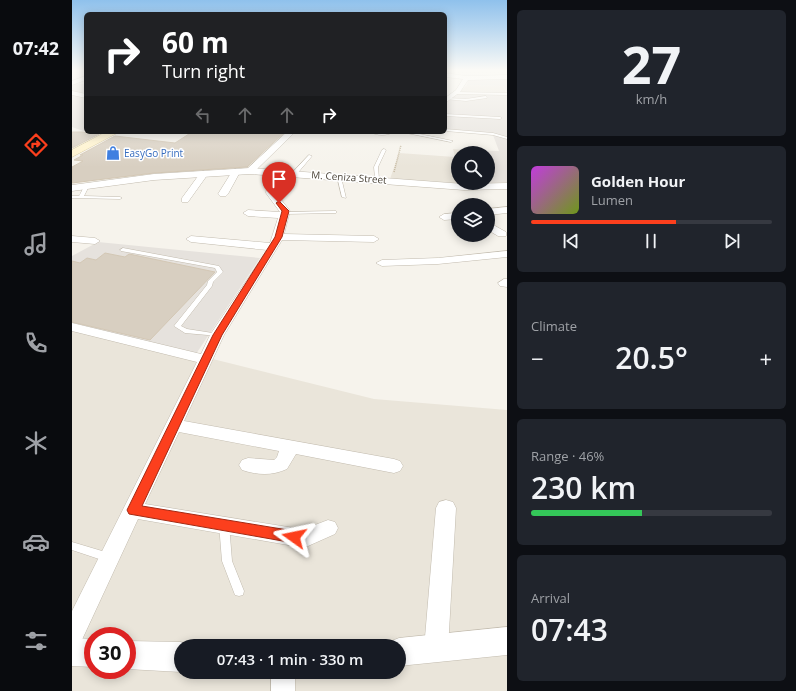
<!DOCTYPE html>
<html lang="en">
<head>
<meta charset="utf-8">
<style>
	body { margin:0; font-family:"Open Sans",sans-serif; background:#20242c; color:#f1f3f6; height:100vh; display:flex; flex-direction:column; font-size:15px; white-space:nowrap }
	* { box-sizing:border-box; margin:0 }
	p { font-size:13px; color:#9ea1a6 }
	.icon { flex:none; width:22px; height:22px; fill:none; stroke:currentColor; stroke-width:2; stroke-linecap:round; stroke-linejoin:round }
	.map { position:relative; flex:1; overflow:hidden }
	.side { display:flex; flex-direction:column; gap:10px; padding:10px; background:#0d0f14; width:289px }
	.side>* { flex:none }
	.top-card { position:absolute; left:12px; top:12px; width:363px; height:122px; border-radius:6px; box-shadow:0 2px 10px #0003; background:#202124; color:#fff; overflow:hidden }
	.fabs { position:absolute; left:379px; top:146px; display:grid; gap:8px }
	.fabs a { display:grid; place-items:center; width:44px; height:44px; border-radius:50%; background:#171b24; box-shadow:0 2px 10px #0003; font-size:20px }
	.speed { position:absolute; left:12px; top:627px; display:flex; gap:8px; font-size:20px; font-weight:700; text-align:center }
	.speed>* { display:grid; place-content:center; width:52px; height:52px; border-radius:50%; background:#171b24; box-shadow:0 2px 10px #0003; line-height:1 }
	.speed .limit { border:6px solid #d22; background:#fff; color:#111 }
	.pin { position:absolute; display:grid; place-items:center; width:34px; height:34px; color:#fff; margin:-41px -17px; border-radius:50% 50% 50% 0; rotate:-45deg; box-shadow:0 0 4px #0007 }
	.pin .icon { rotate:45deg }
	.me { position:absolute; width:44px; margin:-22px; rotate:282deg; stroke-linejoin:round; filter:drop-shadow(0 0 3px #0008) }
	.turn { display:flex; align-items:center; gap:14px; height:84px; padding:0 12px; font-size:18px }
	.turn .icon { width:52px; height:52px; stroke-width:2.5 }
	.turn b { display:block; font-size:28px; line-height:34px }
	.lanes { display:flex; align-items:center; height:38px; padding:0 12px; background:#0003; justify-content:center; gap:20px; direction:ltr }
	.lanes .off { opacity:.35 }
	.big { font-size:30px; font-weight:600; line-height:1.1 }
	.side .card { flex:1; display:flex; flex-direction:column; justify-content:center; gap:6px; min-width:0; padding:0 14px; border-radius:6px; background:#20242c }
	.side .dial { align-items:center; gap:0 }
	.dial b { font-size:52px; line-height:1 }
	.song { display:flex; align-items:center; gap:12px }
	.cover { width:48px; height:48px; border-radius:6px; background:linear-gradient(135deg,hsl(290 70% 55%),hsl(80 70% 35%)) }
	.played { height:4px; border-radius:2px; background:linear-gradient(90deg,#fc3f1d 60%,#363941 60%) }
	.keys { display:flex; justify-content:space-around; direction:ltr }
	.heat { display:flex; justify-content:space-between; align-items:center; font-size:22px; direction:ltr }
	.charge { height:6px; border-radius:3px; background:linear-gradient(90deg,#34c759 46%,#363941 0) }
	.trip { position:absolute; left:102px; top:639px; width:232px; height:40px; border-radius:20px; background:#171b24; box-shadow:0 2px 10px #0003; font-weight:600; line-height:40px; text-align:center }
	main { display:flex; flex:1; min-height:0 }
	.tabs { display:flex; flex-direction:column; width:72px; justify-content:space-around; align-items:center; background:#090b0e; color:#9ea1a6 }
	.tabs .icon { width:28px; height:28px }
	.tabs .on { color:#fc3f1d }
	.tabs b { font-size:18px; color:#f1f3f6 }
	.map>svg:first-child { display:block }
</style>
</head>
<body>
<main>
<nav class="tabs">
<b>07:42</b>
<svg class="icon on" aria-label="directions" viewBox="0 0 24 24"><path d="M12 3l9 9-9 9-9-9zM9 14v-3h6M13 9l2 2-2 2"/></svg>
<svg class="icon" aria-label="music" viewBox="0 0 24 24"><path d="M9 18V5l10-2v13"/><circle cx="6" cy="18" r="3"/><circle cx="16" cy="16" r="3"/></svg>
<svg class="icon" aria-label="phone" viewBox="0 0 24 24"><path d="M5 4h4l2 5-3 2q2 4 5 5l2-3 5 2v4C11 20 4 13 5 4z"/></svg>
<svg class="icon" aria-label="climate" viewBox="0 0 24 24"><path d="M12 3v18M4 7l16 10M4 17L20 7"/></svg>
<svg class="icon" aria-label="car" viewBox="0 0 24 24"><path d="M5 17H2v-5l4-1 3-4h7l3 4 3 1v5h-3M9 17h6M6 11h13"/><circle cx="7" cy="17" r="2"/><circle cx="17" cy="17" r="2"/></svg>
<svg class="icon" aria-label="filters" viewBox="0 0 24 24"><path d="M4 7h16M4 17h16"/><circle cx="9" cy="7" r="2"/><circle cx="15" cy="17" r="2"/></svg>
</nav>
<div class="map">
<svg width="435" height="691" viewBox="0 0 435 691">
	<rect width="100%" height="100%" fill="#f6f3ec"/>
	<path fill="#eae5da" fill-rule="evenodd" d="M395 85 431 86 435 95 385 94Z
		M381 149 394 150 396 153H386V183H406H388L318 179 327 153 383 157Z
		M0 324 302 399 435 410V691H0ZM21 636H55V670H21ZM109 646H327V672H109Z"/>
	<path fill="#e6e2dd" d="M435 78V92L431 86 395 85 396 79Z
		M0 84H14V132L0 127Z
		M385 94 435 95V182L416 183V153H396L394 150 427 151 421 135 373 131V103Z
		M26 242 188 258 124 354 0 323V256Z"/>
	<path fill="#d8cfc1" stroke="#d3c7b4" d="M0 132H10L27 134 0 148Z
		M120 132H213L175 167 82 173 0 183V167L11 161 2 160 11 155H8L43 136 103 143Z
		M33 253 53 257 57 254 143 272 78 340 0 322V261L8 263 15 258 24 260Z"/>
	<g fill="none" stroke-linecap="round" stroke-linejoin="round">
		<defs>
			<path id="service" d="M383 92 435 93V95L384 94Z
				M414 96 415 98 394 101 373 99 375 98 394 99Z
				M373 114 428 117 430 118 428 119 373 116Z
				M373 129 421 133 435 137V139L421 135 373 131Z
				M330 132H338L381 141 379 142Z
				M312 149 314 150 306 167 307 179 305 180 303 179 302 167 310 150Z
				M237 155 240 156 224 175H220V173Z
				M265 176 269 177 274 198 270 197Z
				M13 185 17 186 12 196 48 197 50 198 48 199 0 198V196H7Z
				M262 211H264V213L213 214 211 213 213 212Z
				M51 248 147 266 151 272 141 282 140 286 109 326 115 329 147 334 148 335 147 336 113 333 102 326 135 285 136 281 145 272 143 268 49 251 48 250Z
				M152 520 155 521 157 524 160 561 172 591 171 595 167 596 163 595 150 561 147 524 149 521Z
				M0 542 40 554 41 557 40 560 36 562 0 550Z"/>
			<path id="minor" d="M373 73 394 76 435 75V79L396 80 388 92 373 103V98L384 90 391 79 373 77Z
				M14 76V80L0 85V81Z
				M0 91 14 94V98L0 95Z
				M215 132H223L181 173H175V169Z
				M299 132H321C316 136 304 136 299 132Z
				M164 169 168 172 156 194 154 196H148L146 194 161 170Z
				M201 169 205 172 204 193 218 211 212 234 302 236 307 239 302 242 210 240 152 335 112 421 322 459 328 461 331 466 328 471 322 473 224 454 215 469C200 476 185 475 170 470L167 465 170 460 176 458 202 460 205 457 207 451 107 432 73 504 222 528H235L256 520 263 522 266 528 263 534 236 546H222L66 519 8 644 0 648V611L125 362 0 331V323L129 354 138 335 195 250 119 242 114 239 119 236 198 243 206 218 176 216 171 213 176 210 208 212 194 193 197 172Z
				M132 171 136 174 116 202H110V198L129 172Z
				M435 207V213L416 215V209Z
				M386 213V219L372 220 367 217 372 214Z
				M416 222 434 232V236H426L416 230Z
				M0 236 23 238 28 241 23 244 0 242Z
				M435 251V257L366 264 310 266 304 263 310 260 366 258Z
				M432 279H435V287L428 286 426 283Z
				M374 500 381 502 384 508 376 649 372 657 364 661 356 657 352 649 364 508 367 502Z
				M199 672H223V691H199Z"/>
			<path id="tertiary" d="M178 168 392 184 435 183V189L392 190 178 174 82 180 0 191V185L82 174Z
				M435 627V655L327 666V646H315L317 642 327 638Z
				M0 638 21 639V667L0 666Z
				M55 641 109 642 117 646H109V672L55 669Z"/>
			<path id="secondary" d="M34 132H47L0 157V150Z"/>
		</defs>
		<use href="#service" stroke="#c2bbae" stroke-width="1"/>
		<use href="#minor" stroke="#c2bbae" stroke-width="1"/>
		<use href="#tertiary" stroke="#c2bbae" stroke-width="1"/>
		<use href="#secondary" stroke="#d6c79b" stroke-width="1"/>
		<path stroke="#c4b79f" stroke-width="1.5" stroke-dasharray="1 1" stroke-linecap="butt" d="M322 172 329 145"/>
		<use href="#service" fill="#fff" fill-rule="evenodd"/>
		<use href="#minor" fill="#fff" fill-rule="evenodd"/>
		<use href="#tertiary" fill="#fff" fill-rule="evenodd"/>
		<use href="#secondary" fill="#fff3cd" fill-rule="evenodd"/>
	</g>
	<linearGradient id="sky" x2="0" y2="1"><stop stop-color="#8fc1ec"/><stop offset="0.42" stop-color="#fbfaf6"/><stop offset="1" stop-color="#fbfaf6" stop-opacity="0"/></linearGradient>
	<rect width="435" height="167" fill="url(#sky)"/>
	<path fill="#fc3f1d" stroke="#a42913" d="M207 201 217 211 210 237 150 335 70 506 222 531 226 533 228 537 226 541 222 543 57 514 55 510 141 335 203 237 210 211 204 203Z"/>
	<defs>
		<symbol id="shop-bare" viewBox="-9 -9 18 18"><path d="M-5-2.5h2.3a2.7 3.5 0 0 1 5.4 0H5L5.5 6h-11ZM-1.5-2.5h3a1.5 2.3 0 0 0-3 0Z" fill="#3f7fe0" stroke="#fff" stroke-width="2.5" paint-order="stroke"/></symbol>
	</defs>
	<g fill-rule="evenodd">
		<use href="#shop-bare" x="31" y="143" width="20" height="20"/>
	</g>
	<g text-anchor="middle" stroke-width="3" stroke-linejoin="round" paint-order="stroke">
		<g font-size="10" fill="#366cbe" stroke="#fff" text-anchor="start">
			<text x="52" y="157">EasyGo Print</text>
		</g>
		<g font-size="10" fill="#4b4439" stroke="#fff">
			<text transform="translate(277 177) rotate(4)" y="4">M. Ceniza Street</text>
		</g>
	</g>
</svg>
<div class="fabs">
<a><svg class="icon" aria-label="search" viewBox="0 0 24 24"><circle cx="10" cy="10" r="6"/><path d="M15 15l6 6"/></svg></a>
<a><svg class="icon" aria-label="layers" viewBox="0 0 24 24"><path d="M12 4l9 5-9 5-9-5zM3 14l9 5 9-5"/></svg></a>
</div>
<div class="speed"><div class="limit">30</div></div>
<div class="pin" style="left:207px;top:203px;background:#d93025"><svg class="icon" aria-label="arrive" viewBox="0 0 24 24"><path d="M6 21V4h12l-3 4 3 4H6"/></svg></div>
<svg class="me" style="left:222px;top:537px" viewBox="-20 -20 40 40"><path d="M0-17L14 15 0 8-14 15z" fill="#fc3f1d" stroke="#fff" stroke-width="4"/></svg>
<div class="trip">07:43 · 1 min · 330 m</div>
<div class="top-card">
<div class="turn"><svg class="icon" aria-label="right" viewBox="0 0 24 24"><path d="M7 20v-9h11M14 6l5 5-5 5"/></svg><div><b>60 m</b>Turn right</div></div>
<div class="lanes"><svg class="icon off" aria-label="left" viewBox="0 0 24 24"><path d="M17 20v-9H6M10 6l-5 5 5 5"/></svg><svg class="icon off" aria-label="ahead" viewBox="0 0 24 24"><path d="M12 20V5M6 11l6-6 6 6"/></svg><svg class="icon off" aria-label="ahead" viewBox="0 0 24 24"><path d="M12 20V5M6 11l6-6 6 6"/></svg><svg class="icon" aria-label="right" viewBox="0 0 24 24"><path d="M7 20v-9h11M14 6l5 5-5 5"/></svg></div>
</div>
</div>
<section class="side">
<div class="card dial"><b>27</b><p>km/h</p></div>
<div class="card">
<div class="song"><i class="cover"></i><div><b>Golden Hour</b><p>Lumen</p></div></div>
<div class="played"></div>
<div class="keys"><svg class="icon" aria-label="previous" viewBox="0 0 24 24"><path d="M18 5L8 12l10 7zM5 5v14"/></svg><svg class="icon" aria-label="pause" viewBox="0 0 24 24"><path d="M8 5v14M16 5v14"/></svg><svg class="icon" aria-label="next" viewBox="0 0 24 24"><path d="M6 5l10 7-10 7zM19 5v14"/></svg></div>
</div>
<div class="card"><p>Climate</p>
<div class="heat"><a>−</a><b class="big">20.5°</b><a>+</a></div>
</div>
<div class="card"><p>Range · 46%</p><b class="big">230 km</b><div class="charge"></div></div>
<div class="card"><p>Arrival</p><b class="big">07:43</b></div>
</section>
</main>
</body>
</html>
